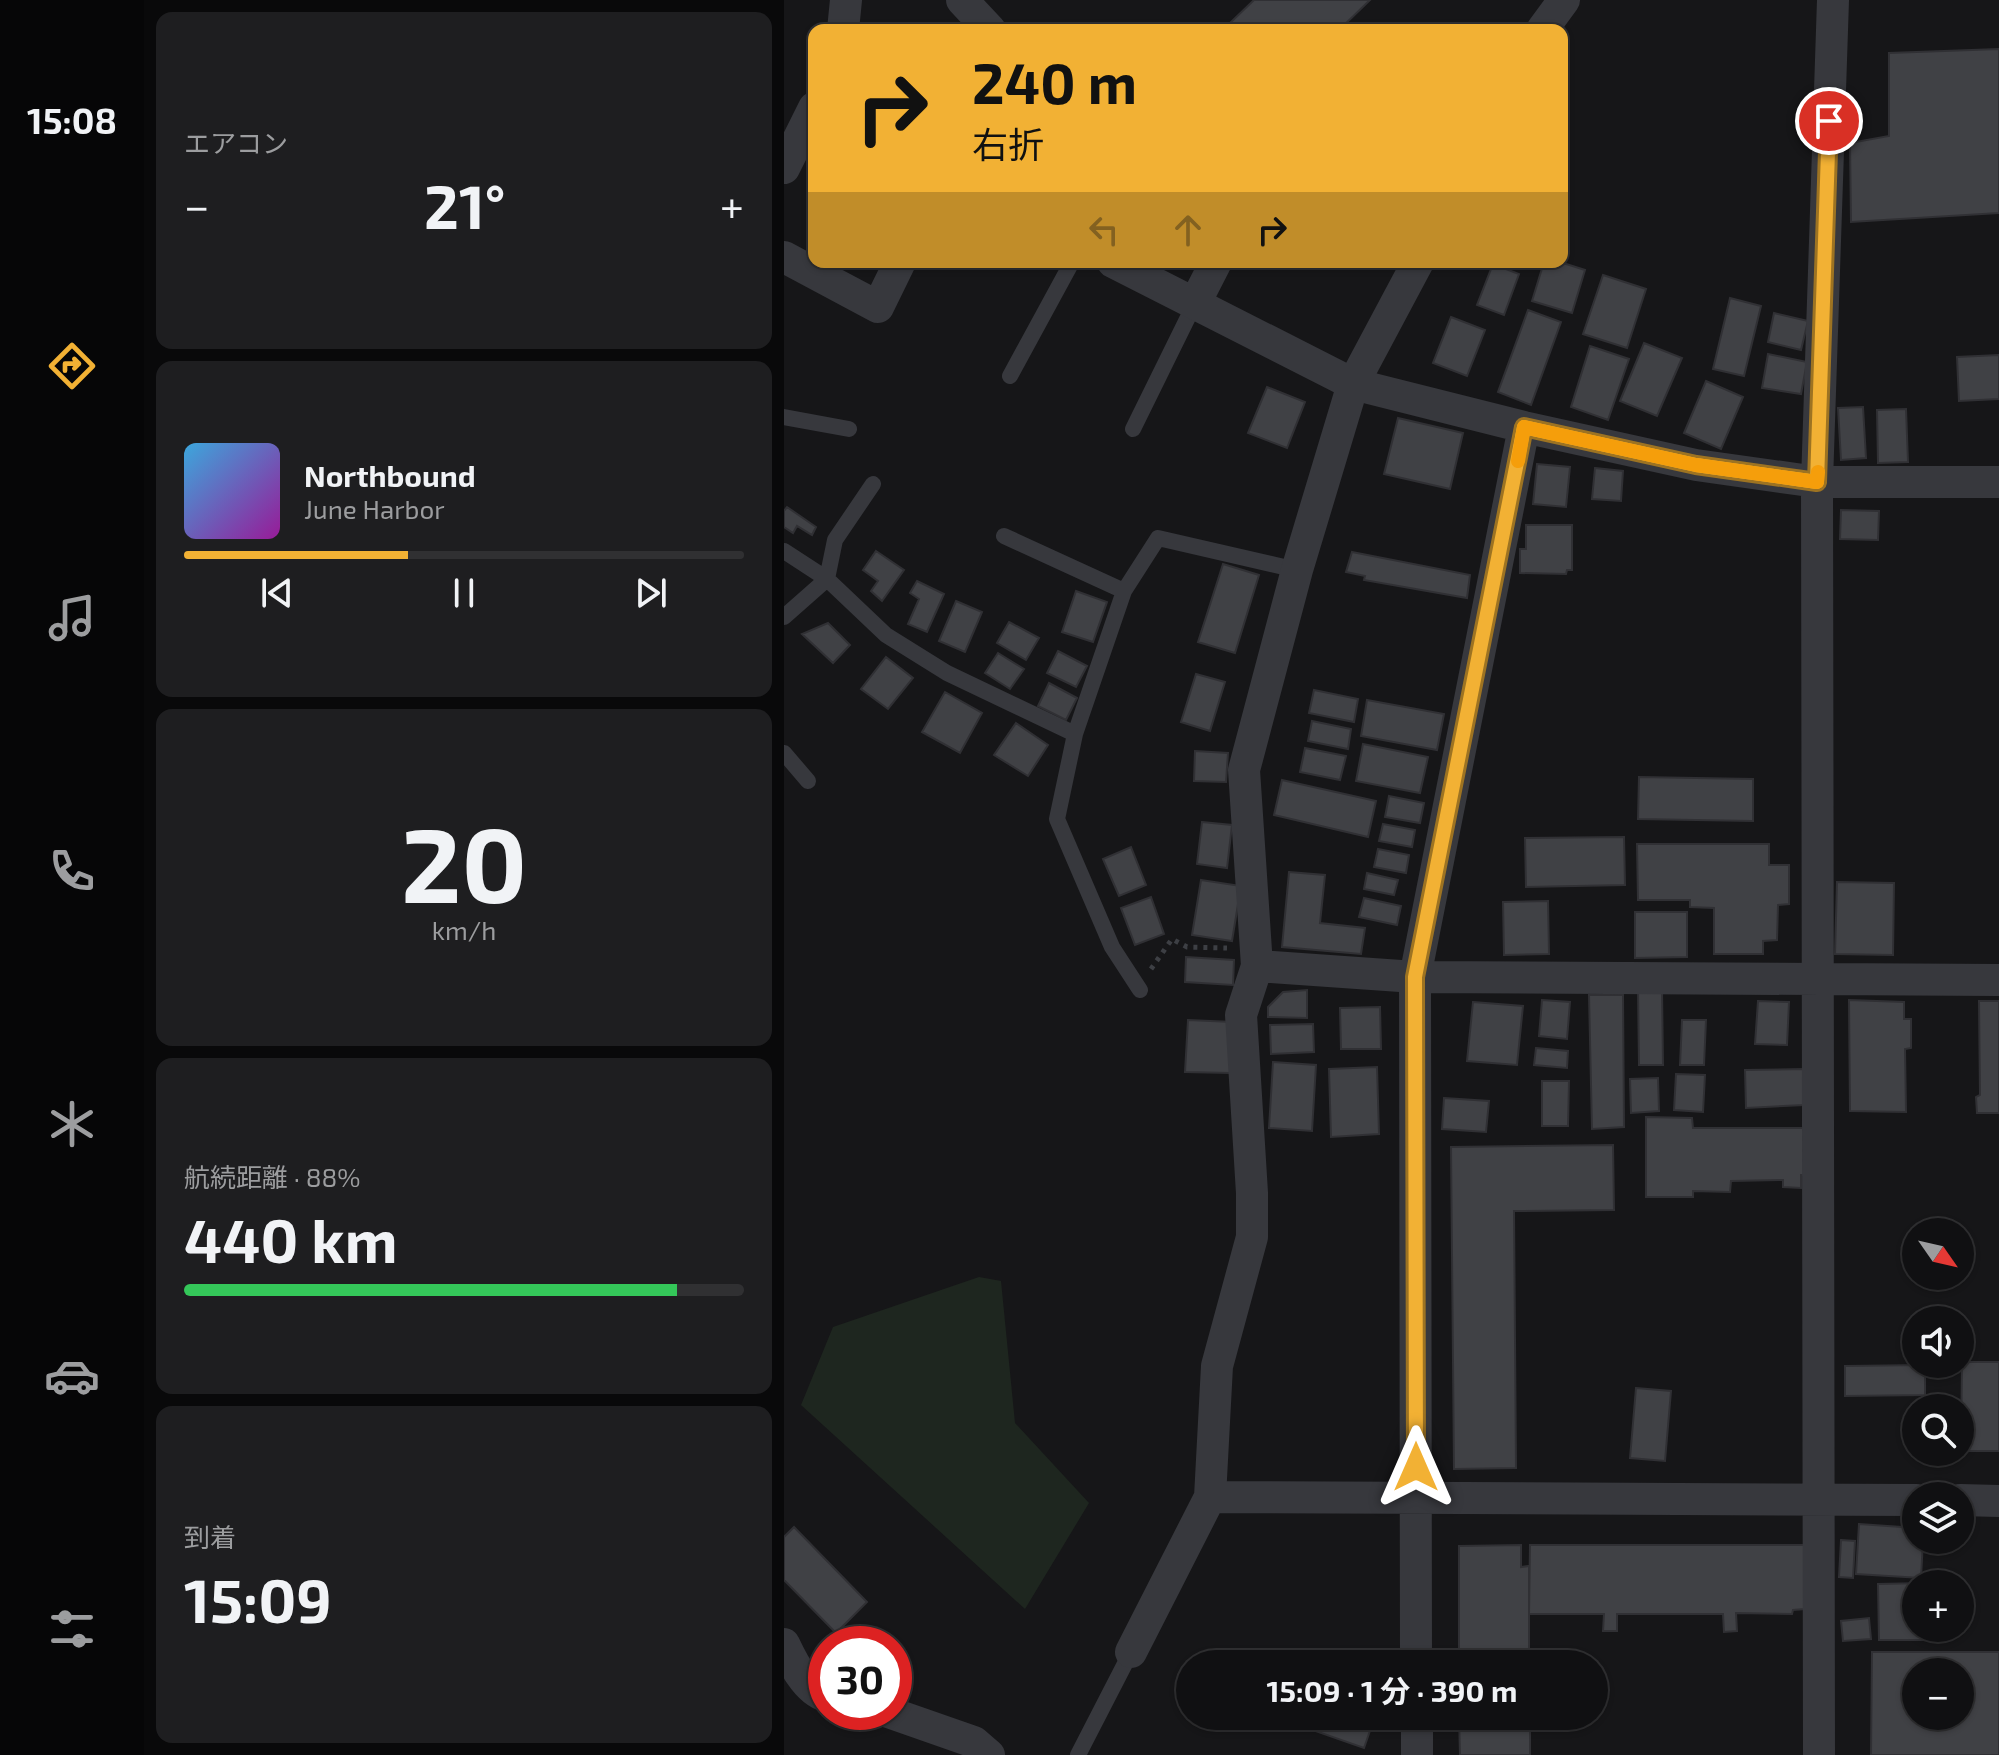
<!DOCTYPE html>
<html lang="ja">
<head>
<meta charset="utf-8">
<style>
	body { margin:0; font-family:"Exo 2","Noto Sans JP",sans-serif; background:#1e1e20; color:#f1f3f6; height:100vh; display:flex; flex-direction:column; font-size:30px; white-space:nowrap }
	* { box-sizing:border-box; margin:0 }
	p { font-size:26px; color:#9c9d9f }
	.icon { flex:none; width:44px; height:44px; fill:none; stroke:currentColor; stroke-width:2; stroke-linecap:round; stroke-linejoin:round }
	.map { position:relative; flex:1; overflow:hidden }
	.details { display:flex; flex-direction:column; gap:12px; padding:12px; background:#09090a; width:640px }
	.details>* { flex:none }
	.top-card { position:absolute; left:24px; top:24px; width:760px; height:244px; border-radius:16px; box-shadow:0 2px 6px #0004,0 0 0 2px #303032; background:#f2b134; color:#111; overflow:hidden }
	.needle { width:52px; rotate:124deg }
	.tools { position:absolute; left:1118px; top:1218px; display:grid; gap:16px }
	.tools a { display:grid; place-items:center; width:72px; height:72px; border-radius:50%; background:#101012; box-shadow:0 2px 6px #0004,0 0 0 2px #303032; font-size:40px }
	.speed { position:absolute; left:24px; top:1626px; display:flex; gap:16px; font-size:40px; font-weight:700; text-align:center }
	.speed>* { display:grid; place-content:center; width:104px; height:104px; border-radius:50%; background:#101012; box-shadow:0 2px 6px #0004,0 0 0 2px #303032; line-height:1 }
	.speed .limit { border:12px solid #d22; background:#fff; color:#111 }
	.pin { position:absolute; display:grid; place-items:center; width:68px; height:68px; color:#fff; margin:-34px; border:4px solid #fff; border-radius:50%; box-shadow:0 2px 8px #0007 }
	.me { position:absolute; width:88px; margin:-44px; rotate:0deg; stroke-linejoin:round; filter:drop-shadow(0 0 6px #0008) }
	.turn { display:flex; align-items:center; gap:28px; height:168px; padding:0 32px; font-size:36px }
	.turn .icon { width:104px; height:104px; stroke-width:2.5 }
	.turn b { display:block; font-size:56px; line-height:68px }
	.lanes { display:flex; align-items:center; height:76px; padding:0 32px; background:#0003; justify-content:center; gap:40px; direction:ltr }
	.lanes .off { opacity:.35 }
	.big { font-size:60px; font-weight:700; line-height:1.1 }
	.details .tile { flex:1; display:flex; flex-direction:column; justify-content:center; gap:12px; min-width:0; padding:0 28px; border-radius:16px; background:#1e1e20 }
	.details .dial { align-items:center; gap:0 }
	.dial b { font-size:104px; line-height:1 }
	.song { display:flex; align-items:center; gap:24px }
	.cover { width:96px; height:96px; border-radius:12px; background:linear-gradient(135deg,hsl(200 70% 55%),hsl(300 70% 35%)) }
	.played { height:8px; border-radius:4px; background:linear-gradient(90deg,#f2b134 40%,#303032 40%) }
	.keys { display:flex; justify-content:space-around; direction:ltr }
	.heat { display:flex; justify-content:space-between; align-items:center; font-size:44px; direction:ltr }
	.charge { height:12px; border-radius:6px; background:linear-gradient(90deg,#34c759 88%,#303032 0) }
	.trip { position:absolute; left:392px; top:1650px; width:432px; height:80px; border-radius:40px; background:#101012; box-shadow:0 2px 6px #0004,0 0 0 2px #303032; font-weight:700; line-height:80px; text-align:center }
	main { display:flex; flex:1; min-height:0 }
	.tab-bar { display:flex; flex-direction:column; width:144px; justify-content:space-around; align-items:center; background:#060607; color:#9c9d9f }
	.tab-bar .icon { width:56px; height:56px }
	.tab-bar .on { color:#f2b134 }
	.tab-bar b { font-size:36px; color:#f1f3f6 }
	.map>svg:first-child { display:block }
</style>
</head>
<body>
<main>
<nav class="tab-bar">
<b>15:08</b>
<svg class="icon on" aria-label="directions" viewBox="0 0 24 24"><path d="M12 3l9 9-9 9-9-9zM9 14v-3h6M13 9l2 2-2 2"/></svg>
<svg class="icon" aria-label="music" viewBox="0 0 24 24"><path d="M9 18V5l10-2v13"/><circle cx="6" cy="18" r="3"/><circle cx="16" cy="16" r="3"/></svg>
<svg class="icon" aria-label="phone" viewBox="0 0 24 24"><path d="M5 4h4l2 5-3 2q2 4 5 5l2-3 5 2v4C11 20 4 13 5 4z"/></svg>
<svg class="icon" aria-label="climate" viewBox="0 0 24 24"><path d="M12 3v18M4 7l16 10M4 17L20 7"/></svg>
<svg class="icon" aria-label="car" viewBox="0 0 24 24"><path d="M5 17H2v-5l4-1 3-4h7l3 4 3 1v5h-3M9 17h6M6 11h13"/><circle cx="7" cy="17" r="2"/><circle cx="17" cy="17" r="2"/></svg>
<svg class="icon" aria-label="filters" viewBox="0 0 24 24"><path d="M4 7h16M4 17h16"/><circle cx="9" cy="7" r="2"/><circle cx="15" cy="17" r="2"/></svg>
</nav>
<section class="details">
<div class="tile"><p>エアコン</p>
<div class="heat"><a>−</a><b class="big">21°</b><a>+</a></div>
</div>
<div class="tile">
<div class="song"><i class="cover"></i><div><b>Northbound</b><p>June Harbor</p></div></div>
<div class="played"></div>
<div class="keys"><svg class="icon" aria-label="previous" viewBox="0 0 24 24"><path d="M18 5L8 12l10 7zM5 5v14"/></svg><svg class="icon" aria-label="pause" viewBox="0 0 24 24"><path d="M8 5v14M16 5v14"/></svg><svg class="icon" aria-label="next" viewBox="0 0 24 24"><path d="M6 5l10 7-10 7zM19 5v14"/></svg></div>
</div>
<div class="tile dial"><b>20</b><p>km/h</p></div>
<div class="tile"><p>航続距離 · 88%</p><b class="big">440 km</b><div class="charge"></div></div>
<div class="tile"><p>到着</p><b class="big">15:09</b></div>
</section>
<div class="map">
<svg width="1215" height="1755" viewBox="0 0 1215 1755">
	<rect width="100%" height="100%" fill="#161618"/>
	<path fill="#1e261f" d="M195 1277 217 1281 231 1423 305 1503 241 1609 17 1405 49 1327Z"/>
	<path fill="#404145" stroke="#303034" stroke-width="2" fill-rule="evenodd" d="M470 0H586L555 30H454L447 22Z
		M1215 49V213L1067 222 1066 143 1105 136V53Z
		M760 262H776L801 270 788 313 748 301Z
		M709 264 735 274 720 315 693 305Z
		M819 275 862 289 843 348 799 334Z
		M946 298 977 306 960 376 929 369Z
		M744 310 777 322 747 405 714 392Z
		M990 313 1024 321 1017 350 984 342Z
		M667 317 701 330 683 376 649 363Z
		M860 343 898 358 873 416 836 401Z
		M806 346 845 359 824 420 787 407Z
		M984 354 1023 362 1017 394 978 388Z
		M1215 355V399L1175 401 1173 357Z
		M922 381 959 397 937 449 900 433Z
		M483 387 521 402 503 448 464 433Z
		M1079 407 1082 458 1057 460 1054 408Z
		M1122 409 1124 462 1094 463 1093 410Z
		M614 418 679 433 666 489 600 474Z
		M753 464 786 467 782 507 749 504Z
		M811 468 839 471 837 501 808 499Z
		M3 507 32 527 28 535 13 526 9 533 0 527V511Z
		M1057 510 1095 511 1094 540 1056 539Z
		M742 525H788V570H783L782 574 736 573V549H742Z
		M92 551 120 570 98 601 87 591 94 581 79 570Z
		M568 552 686 575 683 598 580 580 581 576 562 572Z
		M439 564 475 575 451 653 414 642Z
		M133 581 160 594 143 632 124 624 135 599 126 593Z
		M292 591 323 602 309 642 278 632Z
		M172 601 198 612 181 652 155 641Z
		M225 622 255 638 242 660 213 643Z
		M44 623 66 645 49 663 18 634Z
		M274 651 303 666 292 687 263 673Z
		M214 653 240 669 226 689 201 673Z
		M102 657 129 678 104 709 77 689Z
		M412 674 441 682 426 731 397 722Z
		M265 683 293 698 282 720 254 706Z
		M530 690 574 699 570 722 525 713Z
		M161 692 198 713 176 753 138 732Z
		M583 700 660 714 653 750 577 736Z
		M528 721 567 729 564 749 524 741Z
		M232 723 264 745 244 776 210 755Z
		M579 744 644 757 636 793 572 781Z
		M521 748 562 756 556 780 516 772Z
		M411 751 444 753 442 782 410 781Z
		M855 777 969 779V821L854 819Z
		M498 780 592 801 584 837 490 815Z
		M605 796 640 803 636 823 601 817Z
		M418 822 448 825 443 868 413 864Z
		M599 824 631 830 628 847 595 841Z
		M840 837 841 885 742 887 741 838Z
		M853 844H985V865H1005V904L994 905 993 940 979 941V954H930V908L906 907V900H854Z
		M347 847 362 885 335 896 319 859Z
		M594 849 625 855 622 873 590 867Z
		M505 872 541 875 536 923 581 928 577 954 498 947Z
		M583 873 614 880 610 895 580 889Z
		M417 880 457 886 448 941 408 935Z
		M1053 882 1110 883 1109 955 1051 954Z
		M367 897 380 934 351 945 337 908Z
		M580 898 617 906 613 925 575 917Z
		M764 901 765 954 720 955 719 902Z
		M851 912H903V957L851 958Z
		M402 957 450 960 449 985 401 982Z
		M854 989H878L879 1065H855Z
		M523 990V1018L484 1017V1007L499 992Z
		M805 995H839L840 1127 808 1129Z
		M758 1000 786 1002 783 1039 755 1036Z
		M1065 1000 1120 1002V1019H1127V1048L1121 1049 1122 1112 1066 1111Z
		M974 1001 1005 1002 1003 1045 971 1044Z
		M1195 1001H1215V1113H1193L1192 1097 1196 1095Z
		M689 1002 739 1006 733 1065 683 1061Z
		M596 1007 597 1049H557L556 1008Z
		M404 1020 449 1022 446 1073 401 1072Z
		M898 1020H922L920 1065H896Z
		M529 1024 530 1052 487 1054 486 1025Z
		M752 1048 784 1051 783 1068 750 1065Z
		M489 1062 532 1065 528 1131 485 1128Z
		M593 1067 595 1134 547 1137 545 1069Z
		M1020 1069V1105L962 1108 961 1070Z
		M892 1074 921 1075 919 1112 890 1110Z
		M874 1078 875 1111 847 1113 846 1079Z
		M758 1081H785L784 1126H758Z
		M660 1098 705 1101 702 1132 658 1129Z
		M862 1117 908 1118 909 1128H1021L1023 1175H1017V1188L999 1187V1180L947 1181 946 1192 909 1191V1197H862Z
		M829 1145 830 1210 730 1211 732 1468 670 1469 667 1147Z
		M1178 1362H1215V1451H1177Z
		M1141 1365V1395L1061 1396V1366Z
		M852 1388 887 1391 881 1461 846 1458Z
		M1075 1524 1132 1528V1540H1139L1137 1578 1072 1574Z
		M10 1527 83 1602 52 1633 0 1580V1537Z
		M1057 1540 1071 1541 1069 1578 1055 1577Z
		M737 1545V1567L745 1566V1664H675V1546Z
		M746 1545H1022L1021 1609 1009 1610 1008 1614 952 1613 953 1631 940 1632 939 1614H833V1631H819L820 1614H745Z
		M1141 1583 1132 1584V1628H1142V1640H1095L1094 1584Z
		M1085 1618 1087 1639 1059 1641 1057 1621Z
		M1088 1652H1215V1755H1087ZM1132 1672H1176V1716H1132Z
		M521 1716H560L588 1725 580 1748 517 1726Z
		M675 1716H746V1755H676Z"/>
	<g fill="none" stroke-linecap="round" stroke-linejoin="round">
		<path stroke="#3d3f44" stroke-width="5" stroke-dasharray="4 6" stroke-linecap="butt" d="M367 969 388 939 403 947 443 948"/>
		<path stroke="#37383d" stroke-width="16" d="M226 376 288 262
			M0 417 65 429
			M349 429 411 303
			M220 536 340 591
			M0 551 43 579 102 635 163 673 291 734 340 591 374 538 513 570
			M0 617 43 579 51 540 89 484
			M291 734 273 819 328 947 356 990
			M0 753 24 781
			M294 1755 347 1652"/>
		<path stroke="#37383d" stroke-width="32" d="M178 0 206 30
			M59 30 62 0
			M758 30 780 0
			M0 168 30 108
			M0 257 94 307 116 262
			M329 262 569 384 740 427 912 465 1033 482H1215
			M411 303 432 262
			M473 966 631 977 1215 980
			M426 1497 1132 1500
			M1176 1500 1215 1501
			M0 1644C8 1661 22 1691 42 1696
			M347 1652 426 1497 433 1366 468 1237V1193L457 1015 473 966 460 770 513 570 569 384 634 262
			M632 1664 631 977 740 427
			M104 1712 190 1742 205 1755
			M633 1716V1755
			M1035 1755 1033 482 1049 0"/>
	</g>
	<g fill="none" stroke-linecap="round" stroke-linejoin="round">
		<defs>
			<path id="route" d="M632 1467 631 977 740 427 912 465 1033 482 1045 121"/>
		</defs>
		<use href="#route" stroke="#9d7322" stroke-width="20"/>
		<use href="#route" stroke="#f2b134" stroke-width="14"/>
		<path stroke="#f59e0b" stroke-width="14" d="M734 461 740 427 912 465 1033 482 1034 472"/>
	</g>
</svg>
<div class="tools">
<a><svg class="needle" viewBox="-14 -14 28 28"><path d="M0-13l5 13h-10z" fill="#e53935"/><path d="M0 13l5-13h-10z" fill="#9c9d9f"/></svg></a>
<a><svg class="icon" aria-label="sound" viewBox="0 0 24 24"><path d="M4 9h4l5-4v14l-5-4H4zM17 9q2 3 0 6"/></svg></a>
<a><svg class="icon" aria-label="search" viewBox="0 0 24 24"><circle cx="10" cy="10" r="6"/><path d="M15 15l6 6"/></svg></a>
<a><svg class="icon" aria-label="layers" viewBox="0 0 24 24"><path d="M12 4l9 5-9 5-9-5zM3 14l9 5 9-5"/></svg></a>
<a>+</a>
<a>−</a>
</div>
<div class="speed"><div class="limit">30</div></div>
<div class="pin" style="left:1045px;top:121px;background:#d93025"><svg class="icon" aria-label="arrive" viewBox="0 0 24 24"><path d="M6 21V4h12l-3 4 3 4H6"/></svg></div>
<svg class="me" style="left:632px;top:1467px" viewBox="-20 -20 40 40"><path d="M0-17L14 15 0 8-14 15z" fill="#f2b134" stroke="#fff" stroke-width="4"/></svg>
<div class="trip">15:09 · 1 分 · 390 m</div>
<div class="top-card">
<div class="turn"><svg class="icon" aria-label="right" viewBox="0 0 24 24"><path d="M7 20v-9h11M14 6l5 5-5 5"/></svg><div><b>240 m</b>右折</div></div>
<div class="lanes"><svg class="icon off" aria-label="left" viewBox="0 0 24 24"><path d="M17 20v-9H6M10 6l-5 5 5 5"/></svg><svg class="icon off" aria-label="ahead" viewBox="0 0 24 24"><path d="M12 20V5M6 11l6-6 6 6"/></svg><svg class="icon" aria-label="right" viewBox="0 0 24 24"><path d="M7 20v-9h11M14 6l5 5-5 5"/></svg></div>
</div>
</div>
</main>
</body>
</html>
